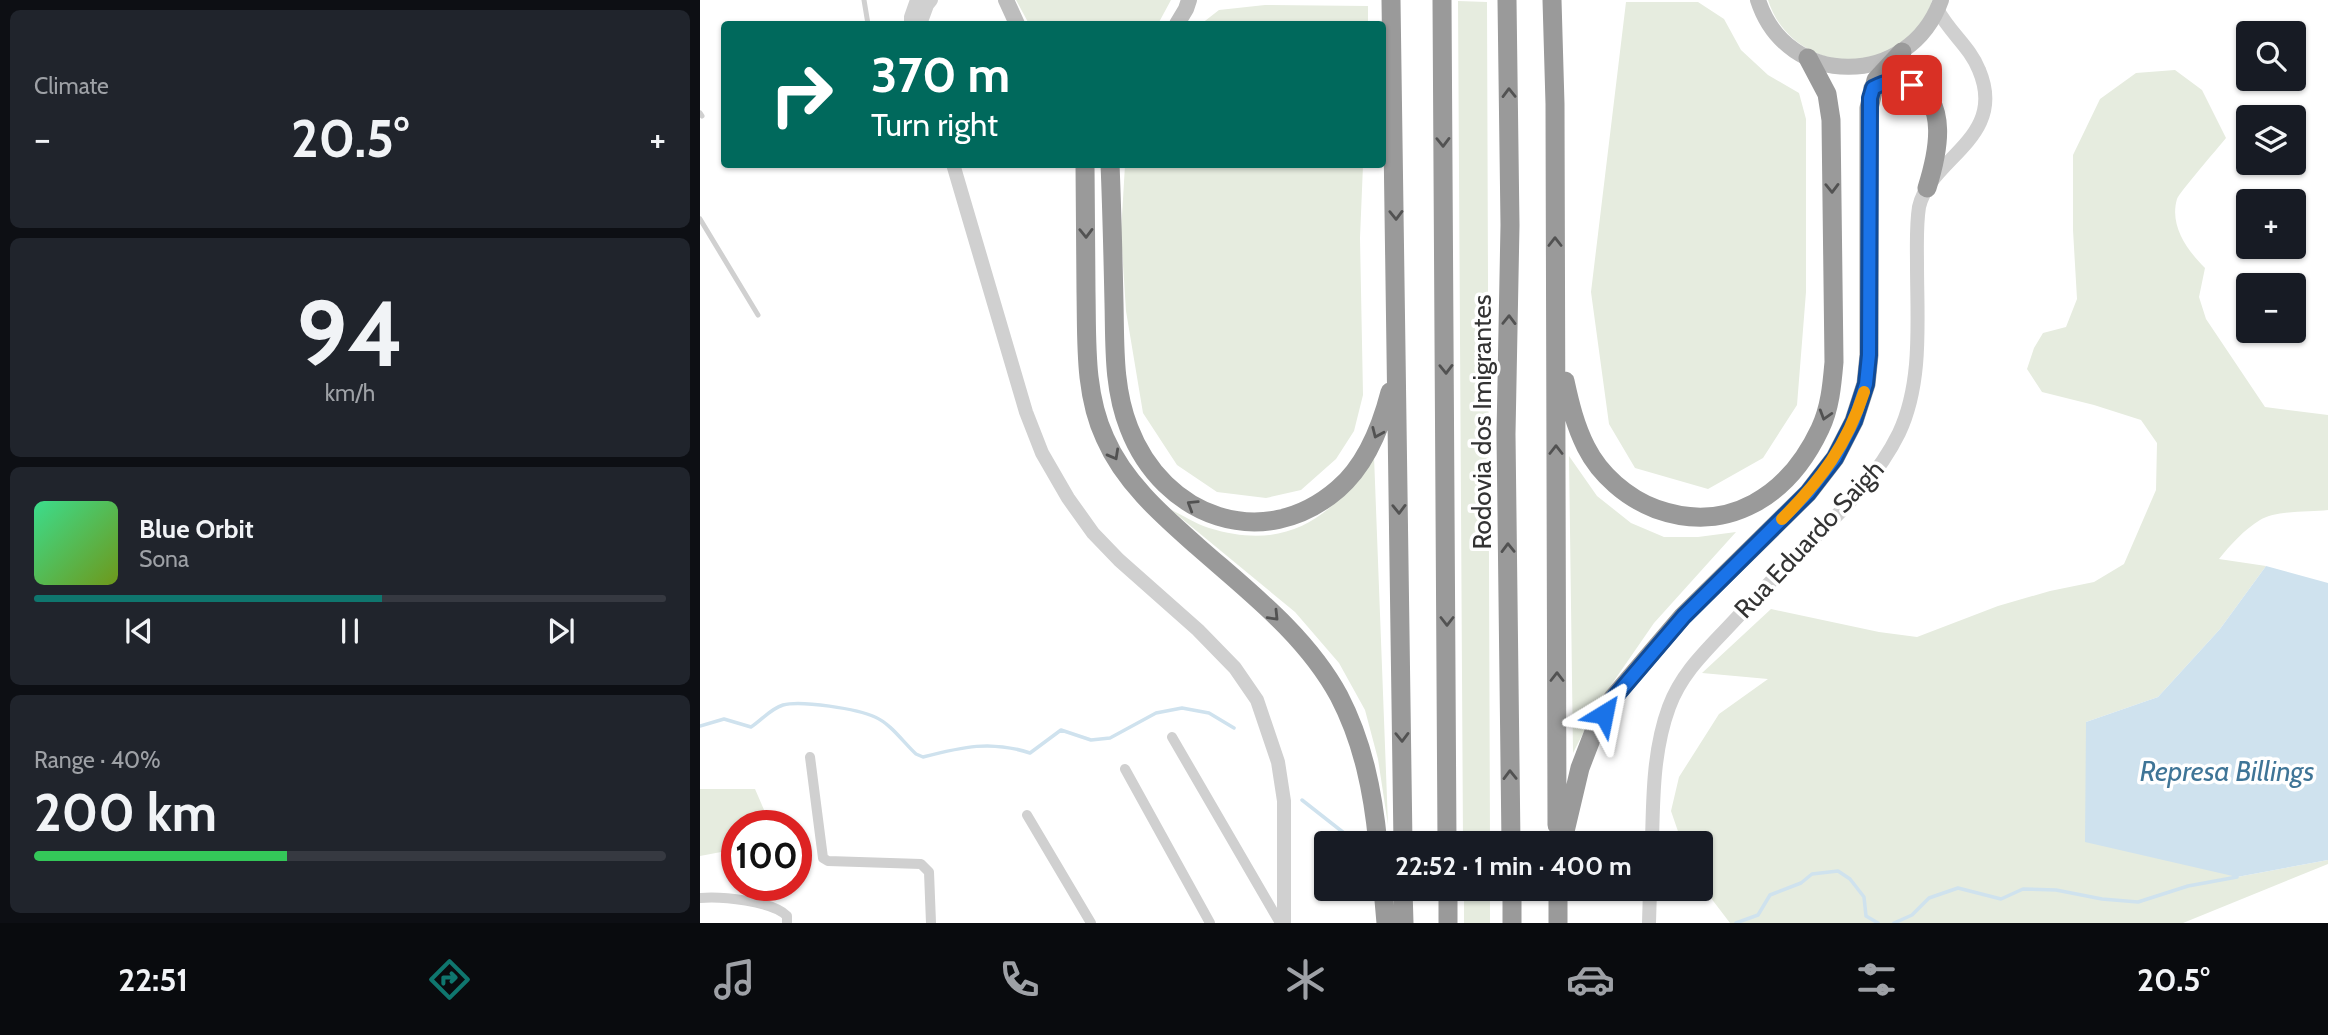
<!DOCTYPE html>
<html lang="en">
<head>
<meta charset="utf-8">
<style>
	body { margin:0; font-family:Cabin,sans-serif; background:#20242c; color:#f1f3f6; height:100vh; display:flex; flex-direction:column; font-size:26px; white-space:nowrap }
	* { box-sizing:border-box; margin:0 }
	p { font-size:23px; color:#9ea1a6 }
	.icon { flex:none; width:38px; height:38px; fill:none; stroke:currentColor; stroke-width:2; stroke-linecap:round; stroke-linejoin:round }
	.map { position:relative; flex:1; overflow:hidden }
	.panel { display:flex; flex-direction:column; gap:10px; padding:10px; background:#0d0f14; width:700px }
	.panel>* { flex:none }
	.hud { position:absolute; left:21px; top:21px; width:665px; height:147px; border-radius:7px; box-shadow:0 2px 5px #0004; background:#00695c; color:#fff; overflow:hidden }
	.controls { position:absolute; left:1536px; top:21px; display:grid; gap:14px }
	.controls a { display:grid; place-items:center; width:70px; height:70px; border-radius:7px; background:#171b24; box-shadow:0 2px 5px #0004; font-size:35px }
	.speed { position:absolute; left:21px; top:810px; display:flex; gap:14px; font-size:35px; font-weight:700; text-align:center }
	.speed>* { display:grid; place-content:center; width:91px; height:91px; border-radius:50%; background:#171b24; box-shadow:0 2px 5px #0004; line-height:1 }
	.speed .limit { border:10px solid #d22; background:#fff; color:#111 }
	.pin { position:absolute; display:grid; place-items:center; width:60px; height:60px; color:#fff; margin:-30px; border-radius:14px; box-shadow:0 4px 10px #0006 }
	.me { position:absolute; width:77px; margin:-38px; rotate:35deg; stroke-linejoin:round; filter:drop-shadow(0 0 5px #0008) }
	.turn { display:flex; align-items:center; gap:24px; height:147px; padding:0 35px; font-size:32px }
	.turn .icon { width:91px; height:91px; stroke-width:2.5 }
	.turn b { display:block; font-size:49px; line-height:60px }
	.big { font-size:52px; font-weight:700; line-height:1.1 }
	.panel .widget { flex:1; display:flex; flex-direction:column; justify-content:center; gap:10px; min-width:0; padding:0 24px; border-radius:10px; background:#20242c }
	.panel .dial { align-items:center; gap:0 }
	.dial b { font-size:91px; line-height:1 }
	.song { display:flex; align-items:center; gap:21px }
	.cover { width:84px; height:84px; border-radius:10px; background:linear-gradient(135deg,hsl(150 70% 55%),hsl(80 70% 35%)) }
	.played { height:7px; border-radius:4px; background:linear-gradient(90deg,#0f766e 55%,#363941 55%) }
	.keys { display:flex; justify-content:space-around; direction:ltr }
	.heat { display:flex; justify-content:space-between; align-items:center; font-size:38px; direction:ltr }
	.charge { height:10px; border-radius:5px; background:linear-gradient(90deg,#34c759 40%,#363941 0) }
	.trip { position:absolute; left:614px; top:831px; width:399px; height:70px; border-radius:7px; background:#171b24; box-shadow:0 2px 5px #0004; font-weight:700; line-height:70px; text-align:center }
	.tab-bar { display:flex; height:112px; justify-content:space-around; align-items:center; background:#090b0e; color:#9ea1a6 }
	.tab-bar .icon { width:49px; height:49px }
	.tab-bar .on { color:#0f766e }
	.tab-bar b { font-size:32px; color:#f1f3f6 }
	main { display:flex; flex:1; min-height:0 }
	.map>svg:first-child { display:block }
</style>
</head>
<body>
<main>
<section class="panel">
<div class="widget"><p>Climate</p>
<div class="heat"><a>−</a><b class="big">20.5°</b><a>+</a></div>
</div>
<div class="widget dial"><b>94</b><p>km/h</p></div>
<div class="widget">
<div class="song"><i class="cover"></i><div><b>Blue Orbit</b><p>Sona</p></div></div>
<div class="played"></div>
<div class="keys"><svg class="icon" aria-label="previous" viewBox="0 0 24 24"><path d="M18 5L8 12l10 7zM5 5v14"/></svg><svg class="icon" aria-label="pause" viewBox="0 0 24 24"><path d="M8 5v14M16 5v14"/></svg><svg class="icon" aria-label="next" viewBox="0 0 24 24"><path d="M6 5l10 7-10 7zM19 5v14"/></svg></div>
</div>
<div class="widget"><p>Range · 40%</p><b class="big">200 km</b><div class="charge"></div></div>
</section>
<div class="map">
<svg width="1628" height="923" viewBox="0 0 1628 923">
	<rect width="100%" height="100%" fill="#fff"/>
	<path fill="#e6ecdf" d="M316 0H471L458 24H329Z
		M1068 0H1232C1229 16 1217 30 1205 40 1159 79 1086 58 1068 0Z
		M758 1 787 2 790 844 763 843Z
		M926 2H998L1024 19 1041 50 1068 75 1099 93 1106 119V292L1097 405 1063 458 1008 489 935 468 909 424 891 292Z
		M565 5 668 6V24H501L519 10Z
		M1475 70 1502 90 1526 138C1518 148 1479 193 1477 199 1469 226 1488 251 1505 268L1499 297 1506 319 1565 407 1628 415V510C1610 512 1576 510 1560 520 1545 529 1530 545 1519 559L1566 566 1520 629 1458 697 1386 722 1537 877 1628 860V864L1483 923H1030L1001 885V844L982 843 971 811 979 777 1019 714 1068 679 1002 673 1071 609 1179 632 1217 637 1298 606 1350 591 1394 582 1424 564 1456 490 1457 443 1441 420 1394 405 1342 392 1327 369 1334 348 1343 333 1366 327 1377 299 1373 230V155L1400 99 1436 73Z
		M425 165H663L660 238 663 395 654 431 636 459 601 490 566 498 517 492 477 465 443 413 426 311 421 233Z
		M674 456 688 825 678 759 665 710 639 663 595 612 470 509C482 515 496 524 509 528 587 552 632 518 674 456Z
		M869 456 897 496 931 523 964 537H998L1036 532 954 623 898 704 873 753Z
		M0 789H55L71 826H37V849L0 856Z
		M764 889H790V923H764Z"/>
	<path fill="#cfe2ee" d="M1566 566 1628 583V860L1537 877 1385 842 1386 722 1458 697 1520 629Z"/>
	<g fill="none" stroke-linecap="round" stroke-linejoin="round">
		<path stroke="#cfe2ee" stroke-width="3.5" d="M0 726 24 719 51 727C62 720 70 709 83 705 101 700 158 709 175 717 191 724 203 742 216 754L223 757C262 747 291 740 330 753L361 730 391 740 410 738 456 713 482 708 509 713 534 728
			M602 800 644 833
			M1036 923 1058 915 1070 895 1101 883 1112 874 1138 871 1150 879 1164 897 1166 916 1178 923
			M1194 923 1212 915 1229 898 1258 888 1301 899 1323 889 1356 890 1402 899 1438 902 1488 886 1537 877"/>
		<path stroke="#d0d0d0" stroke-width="5" d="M164 0 168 24
			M0 113 2 116
			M0 219 58 315"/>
		<path stroke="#d0d0d0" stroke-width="10" d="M472 737 580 923
			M110 757 123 858 128 861 221 864 229 872 231 923
			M425 769 510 923
			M327 815 391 923
			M0 898C20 896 73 901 87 916V923"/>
		<path stroke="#d0d0d0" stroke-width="14" d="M211 24V17L217 0
			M220 24 227 5 231 0
			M253 164 326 412 342 453 368 498 393 533 419 560 498 630 535 668 557 700 578 762 584 801V923
			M952 844C953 799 953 750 969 707 982 672 1007 650 1032 623 1054 600 1075 576 1098 554 1136 516 1175 482 1199 433 1223 382 1217 320 1217 265 1217 246 1216 226 1219 207 1230 158 1308 138 1279 70 1270 47 1250 33 1237 9
			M949 923 950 889"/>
		<path stroke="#bdbdbd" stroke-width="16" d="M306 0 317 24
			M1058 0C1087 90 1210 88 1241 0
			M477 24 486 9 489 0"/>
		<path stroke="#9a9a9a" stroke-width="19" d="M691 0 703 844
			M742 0 747 844
			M807 0 810 225 806 434 811 844
			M852 0 855 104 857 825
			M1173 88C1185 81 1197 79 1210 84 1251 100 1237 156 1227 188
			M385 164C385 207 386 249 386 292 387 341 384 393 405 438 424 482 462 515 497 546 548 591 606 635 639 696 663 742 673 792 678 844
			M410 164C412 211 413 257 414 303 415 345 413 388 429 428 463 517 563 554 638 489 666 465 681 427 690 392
			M865 381C870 404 875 425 886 447 900 475 927 498 956 509 1029 535 1089 495 1120 429 1130 408 1132 385 1134 362L1131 120 1127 94 1108 58
			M862 844 880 768 895 729 913 698 983 616 1108 493 1135 458 1154 421 1166 384 1169 355V108L1176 80 1202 52
			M683 889 686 923
			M703 889 704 923
			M748 889V923
			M812 889V923
			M858 889V923"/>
	</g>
	<defs><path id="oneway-chevron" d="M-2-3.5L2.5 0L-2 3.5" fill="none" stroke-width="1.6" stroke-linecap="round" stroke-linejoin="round" transform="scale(1.75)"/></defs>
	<g stroke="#525252">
		<use href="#oneway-chevron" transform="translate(809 93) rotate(-91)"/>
		<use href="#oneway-chevron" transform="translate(743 142) rotate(89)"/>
		<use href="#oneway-chevron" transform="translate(1132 188) rotate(89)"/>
		<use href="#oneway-chevron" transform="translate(696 215) rotate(89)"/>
		<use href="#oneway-chevron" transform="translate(386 233) rotate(89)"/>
		<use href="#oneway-chevron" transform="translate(855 242) rotate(-90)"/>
		<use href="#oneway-chevron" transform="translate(809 320) rotate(-89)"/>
		<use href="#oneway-chevron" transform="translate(746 369) rotate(89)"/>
		<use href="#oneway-chevron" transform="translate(1125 415) rotate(107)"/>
		<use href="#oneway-chevron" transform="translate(677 433) rotate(114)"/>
		<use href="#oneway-chevron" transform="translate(856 450) rotate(-90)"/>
		<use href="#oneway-chevron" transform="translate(414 455) rotate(61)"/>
		<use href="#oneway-chevron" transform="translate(492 505) rotate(-148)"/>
		<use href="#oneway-chevron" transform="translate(699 509) rotate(89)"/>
		<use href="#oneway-chevron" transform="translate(808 548) rotate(-91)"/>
		<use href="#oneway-chevron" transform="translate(574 616) rotate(46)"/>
		<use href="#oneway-chevron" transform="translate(747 621) rotate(90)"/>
		<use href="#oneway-chevron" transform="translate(857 677) rotate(-90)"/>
		<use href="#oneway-chevron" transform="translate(702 737) rotate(89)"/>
		<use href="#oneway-chevron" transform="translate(810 775) rotate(-91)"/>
	</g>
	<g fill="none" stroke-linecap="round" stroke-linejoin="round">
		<defs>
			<path id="route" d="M904 714 914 698 984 616 1108 493 1135 458 1154 421 1166 384 1169 355 1170 98 1173 88C1186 81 1197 79 1212 85"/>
		</defs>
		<use href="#route" stroke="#114b97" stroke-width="18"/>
		<use href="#route" stroke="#1a73e8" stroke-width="12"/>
		<path stroke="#f59e0b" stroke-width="12" d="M1082 519C1121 480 1147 445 1164 392"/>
	</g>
	<g text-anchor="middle" stroke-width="7" stroke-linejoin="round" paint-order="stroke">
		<g font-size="26" fill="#333" stroke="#fff">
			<text transform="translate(782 422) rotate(-90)" y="9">Rodovia dos Imigrantes</text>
			<text transform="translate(1109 539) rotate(-47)" y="9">Rua Eduardo Saigh</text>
		</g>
		<g font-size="28" font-style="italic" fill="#3f7597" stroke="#fff">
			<text x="1527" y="781">Represa Billings</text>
		</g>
	</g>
</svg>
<div class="controls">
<a><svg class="icon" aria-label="search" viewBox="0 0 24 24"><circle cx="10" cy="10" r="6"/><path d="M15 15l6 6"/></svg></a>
<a><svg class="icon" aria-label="layers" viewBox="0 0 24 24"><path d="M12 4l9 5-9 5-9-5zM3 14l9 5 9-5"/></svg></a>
<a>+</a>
<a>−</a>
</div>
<div class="speed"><div class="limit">100</div></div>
<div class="pin" style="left:1212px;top:85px;background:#d93025"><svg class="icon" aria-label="arrive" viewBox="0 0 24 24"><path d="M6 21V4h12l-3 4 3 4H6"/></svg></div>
<svg class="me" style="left:904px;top:714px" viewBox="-20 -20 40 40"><path d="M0-17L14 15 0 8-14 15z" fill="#1a73e8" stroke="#fff" stroke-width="4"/></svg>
<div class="trip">22:52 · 1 min · 400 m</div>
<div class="hud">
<div class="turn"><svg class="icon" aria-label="right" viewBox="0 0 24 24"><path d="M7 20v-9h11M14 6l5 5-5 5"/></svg><div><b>370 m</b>Turn right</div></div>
</div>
</div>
</main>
<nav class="tab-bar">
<b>22:51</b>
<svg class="icon on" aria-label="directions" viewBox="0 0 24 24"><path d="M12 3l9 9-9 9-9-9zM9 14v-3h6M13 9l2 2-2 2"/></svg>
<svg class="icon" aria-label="music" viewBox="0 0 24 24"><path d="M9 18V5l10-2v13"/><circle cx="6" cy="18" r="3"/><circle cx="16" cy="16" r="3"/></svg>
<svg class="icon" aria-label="phone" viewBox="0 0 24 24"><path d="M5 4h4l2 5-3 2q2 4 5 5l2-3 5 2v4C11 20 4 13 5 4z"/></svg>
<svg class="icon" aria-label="climate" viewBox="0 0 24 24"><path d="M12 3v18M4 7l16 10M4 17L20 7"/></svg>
<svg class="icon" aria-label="car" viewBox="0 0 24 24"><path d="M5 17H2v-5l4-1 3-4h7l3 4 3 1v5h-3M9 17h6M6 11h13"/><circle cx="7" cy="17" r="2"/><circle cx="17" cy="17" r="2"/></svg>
<svg class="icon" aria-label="filters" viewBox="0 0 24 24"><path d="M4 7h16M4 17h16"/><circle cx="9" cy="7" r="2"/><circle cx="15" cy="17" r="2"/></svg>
<b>20.5°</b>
</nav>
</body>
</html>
